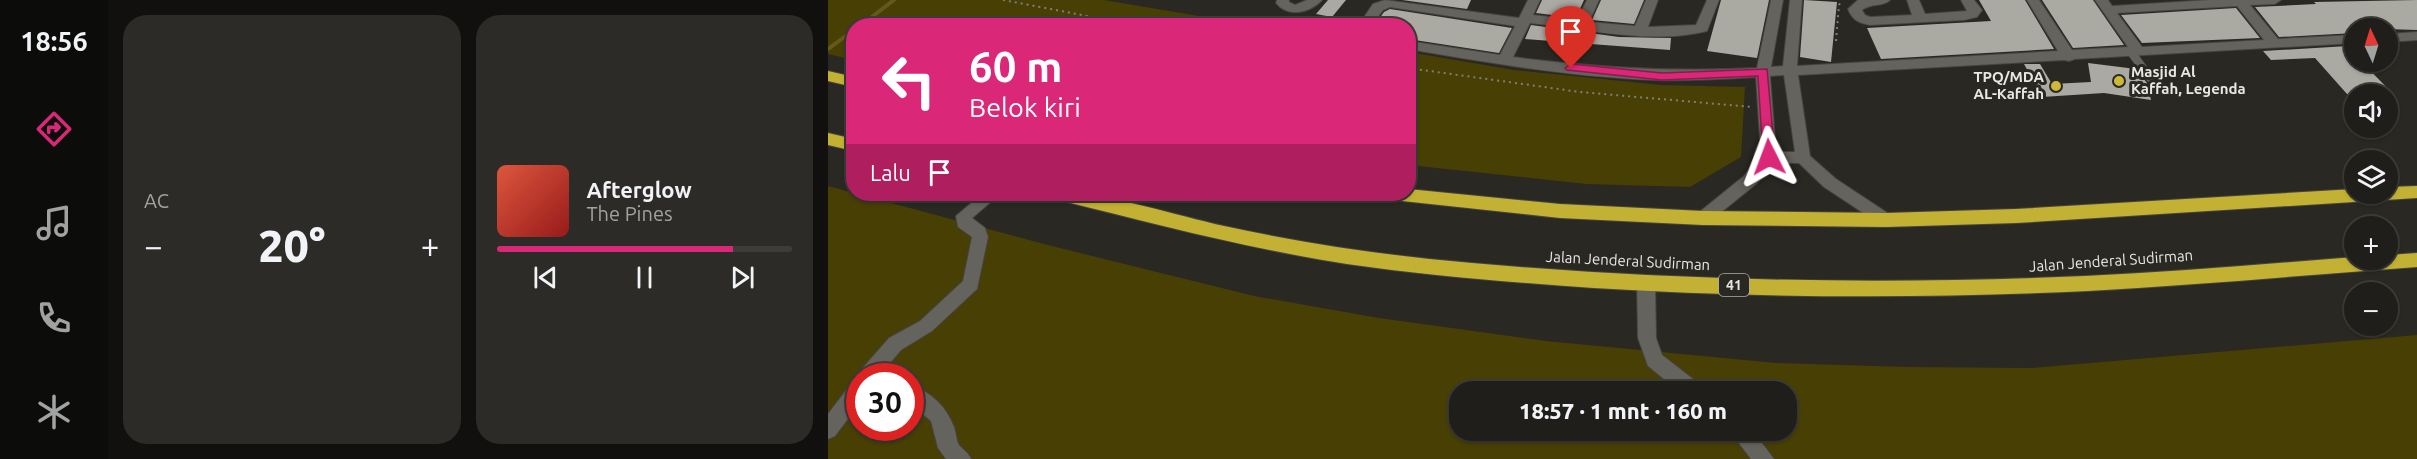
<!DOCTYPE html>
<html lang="id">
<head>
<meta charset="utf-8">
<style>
	body { margin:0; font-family:Ubuntu,sans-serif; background:#2c2b27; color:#f1f3f6; height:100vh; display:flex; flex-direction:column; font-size:22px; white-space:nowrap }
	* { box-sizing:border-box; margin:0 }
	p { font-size:20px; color:#a1a2a2 }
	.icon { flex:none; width:33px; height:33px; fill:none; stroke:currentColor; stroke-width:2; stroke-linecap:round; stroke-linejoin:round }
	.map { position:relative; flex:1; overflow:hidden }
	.sheet { display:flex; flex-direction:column; gap:15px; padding:15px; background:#11100e; width:720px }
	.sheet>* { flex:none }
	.hud { position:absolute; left:18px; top:18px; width:570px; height:183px; border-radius:24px; box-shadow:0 2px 4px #0004,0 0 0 2px #3c3c39; background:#db2777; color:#fff; overflow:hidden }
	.needle { width:39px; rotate:356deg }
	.buttons { position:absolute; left:1516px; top:18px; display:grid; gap:12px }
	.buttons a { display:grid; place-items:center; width:54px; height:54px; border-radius:50%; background:#1f1e1a; box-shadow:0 2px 4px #0004,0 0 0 2px #3c3c39; font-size:30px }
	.speed { position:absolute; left:18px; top:363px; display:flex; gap:12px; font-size:30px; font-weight:700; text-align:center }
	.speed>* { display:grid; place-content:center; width:78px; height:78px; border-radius:50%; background:#1f1e1a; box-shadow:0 2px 4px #0004,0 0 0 2px #3c3c39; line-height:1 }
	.speed .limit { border:9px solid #d22; background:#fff; color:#111 }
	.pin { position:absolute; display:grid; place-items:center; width:51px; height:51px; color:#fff; margin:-62px -26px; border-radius:50% 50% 50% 0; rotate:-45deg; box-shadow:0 0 6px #0007 }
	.pin .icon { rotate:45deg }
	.me { position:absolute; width:66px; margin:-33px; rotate:357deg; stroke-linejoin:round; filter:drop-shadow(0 0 4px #0008) }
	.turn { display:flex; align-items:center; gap:21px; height:126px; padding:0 24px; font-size:27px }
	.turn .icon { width:78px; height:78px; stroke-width:2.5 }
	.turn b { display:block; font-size:42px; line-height:51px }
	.then { display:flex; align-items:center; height:57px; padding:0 24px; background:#0003; gap:12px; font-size:22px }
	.big { font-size:45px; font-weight:800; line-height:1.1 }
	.sheet .card { flex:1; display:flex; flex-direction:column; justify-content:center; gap:9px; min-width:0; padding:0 21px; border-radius:24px; background:#2c2b27 }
	.song { display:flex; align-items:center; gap:18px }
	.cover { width:72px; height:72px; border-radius:9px; background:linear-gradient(135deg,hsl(10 70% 55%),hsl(0 70% 35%)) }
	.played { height:6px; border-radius:3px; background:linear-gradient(90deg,#db2777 80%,#3c3c39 80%) }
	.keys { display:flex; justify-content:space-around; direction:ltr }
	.heat { display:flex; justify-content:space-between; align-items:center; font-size:33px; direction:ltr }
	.sheet .tiles { flex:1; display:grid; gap:15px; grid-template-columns:repeat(2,1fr) }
	.trip { position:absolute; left:621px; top:381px; width:348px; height:60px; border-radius:24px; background:#1f1e1a; box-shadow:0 2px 4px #0004,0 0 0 2px #3c3c39; font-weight:800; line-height:60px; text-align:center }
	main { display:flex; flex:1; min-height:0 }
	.menu { display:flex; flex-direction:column; width:108px; justify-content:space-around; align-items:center; background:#0c0c0a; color:#a1a2a2 }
	.menu .icon { width:42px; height:42px }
	.menu .current { color:#db2777 }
	.menu b { font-size:27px; color:#f1f3f6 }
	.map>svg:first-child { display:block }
</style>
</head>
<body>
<main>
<nav class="menu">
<b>18:56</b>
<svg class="icon current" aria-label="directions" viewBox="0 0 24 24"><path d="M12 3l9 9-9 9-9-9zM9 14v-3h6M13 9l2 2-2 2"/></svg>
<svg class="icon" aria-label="music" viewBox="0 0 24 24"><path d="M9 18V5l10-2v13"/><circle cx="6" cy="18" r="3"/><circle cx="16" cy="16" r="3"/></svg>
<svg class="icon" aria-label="phone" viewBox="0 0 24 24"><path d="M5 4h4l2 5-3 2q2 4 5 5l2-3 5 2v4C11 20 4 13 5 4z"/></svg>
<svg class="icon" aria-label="climate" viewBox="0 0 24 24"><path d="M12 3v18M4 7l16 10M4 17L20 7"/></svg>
</nav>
<section class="sheet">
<div class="tiles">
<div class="card"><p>AC</p>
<div class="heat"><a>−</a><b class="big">20°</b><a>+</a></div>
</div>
<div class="card">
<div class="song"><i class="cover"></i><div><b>Afterglow</b><p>The Pines</p></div></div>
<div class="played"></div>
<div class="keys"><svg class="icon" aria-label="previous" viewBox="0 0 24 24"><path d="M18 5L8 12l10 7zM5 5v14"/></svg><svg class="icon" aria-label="pause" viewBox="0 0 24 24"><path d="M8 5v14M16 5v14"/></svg><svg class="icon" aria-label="next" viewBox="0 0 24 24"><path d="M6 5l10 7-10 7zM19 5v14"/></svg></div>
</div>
</div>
</section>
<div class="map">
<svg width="1589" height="459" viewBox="0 0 1589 459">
	<rect width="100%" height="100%" fill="#292823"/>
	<path fill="#473f03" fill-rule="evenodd" d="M0 0H276L424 25 26 26 25 60 0 54Z
		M581 52 686 70 833 85 917 87 913 157 862 187 758 184 581 165Z
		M0 186 220 245 426 296 551 318 718 341 948 363 1080 367 1204 368 1589 335V459H0ZM32 376H82V428H32ZM632 392H958V430H632Z"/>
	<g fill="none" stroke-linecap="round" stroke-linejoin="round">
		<path stroke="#635918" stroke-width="4" d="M32 26 66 0
			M0 49 26 30"/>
	</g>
	<path fill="#aaaaa3" d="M500 0H518L504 17 488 14Z
		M574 0H643L639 9Z
		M714 0H756L748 18 708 13Z
		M773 0H816L806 24 764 20Z
		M893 0H941L929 58 879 51Z
		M976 0 1009 2 1003 62 972 57Z
		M1151 0H1197L1226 49 1053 59 1039 28 1163 21Z
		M1214 0H1265L1296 45 1245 48Z
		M1589 0V30L1527 28V33L1451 37 1427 7 1488 4 1486 2Z
		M1408 8 1432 38 1314 43 1293 15Z
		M562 9 684 28 671 53 580 39V26H546L556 12Z
		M703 25 791 37 843 38 842 50 697 39Z
		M1520 46 1527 54V62H1534L1564 93 1519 94 1487 58 1443 60 1435 51Z
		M1260 63 1308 69 1319 83 1323 100 1276 93 1214 97 1196 64H1212L1224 84 1263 82Z"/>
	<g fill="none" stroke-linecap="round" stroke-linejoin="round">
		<defs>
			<path id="lane" d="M1303 52 1323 79"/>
			<path id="street" d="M449 0H461V2L467 5 479 0H494C482 13 460 18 448 3Z
				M557 0 691 18 700 0H712L705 15 749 20 759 0H771L761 22 807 26 818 0H830L820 27 868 25 879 0H891L879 31C825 45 757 29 702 23L685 57C768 68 845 72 929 68L943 0H955L943 67 955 66 962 0H974L969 66 1230 51 1199 0H1211L1244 50 1300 47 1267 0H1280L1284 6 1382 0H1453L1447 4 1422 5 1450 39 1527 35V43L1247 59 1241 61 1236 60 970 75 982 156 1008 179 1064 216 1066 220 1064 224 1058 226 1052 224 996 187 971 163H945L928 184 881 222 875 224 869 222 867 218 869 214 916 176 933 156 928 77C895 79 861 81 827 80 744 77 662 63 580 49V41L672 55 687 26 562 7 555 10 543 26H530L545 4ZM1409 6 1436 40 1314 47 1289 13ZM956 75 967 152H948L942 76Z
				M1030 0H1062C1055 7 1043 3 1034 10L1037 15 1042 17 1084 15 1079 0H1091L1097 14 1139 11 1133 0H1146L1154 10 1149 17 1136 20 1042 25C1031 23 1024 20 1020 9Z
				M1589 32V40L1560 42V34Z
				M154 194H172L144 218 157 228 160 237 149 289 104 331 73 350 51 376 32 378 33 370 61 338 92 321 135 281 144 237 130 227 128 216Z
				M818 275 824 277 827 282 828 338 834 355 874 386 876 392H852L820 366 810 338 809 282 812 277Z
				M32 379V403L7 436 0 439V414L25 381Z
				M82 385C103 392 118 406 126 427 128 432 128 440 131 445 135 450 140 452 143 459H118L110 448 103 421 82 403Z
				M901 430H924L946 459H923Z"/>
			<path id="highway" d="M0 71 26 77V87L0 81Z
				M0 133 26 139V151L0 145Z
				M1589 186V198L1188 223 1058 227 875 225 732 218 565 200 559 199 556 194H580V189L732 204 875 211 1058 213 1188 209 1527 189V194H1560V187Z
				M222 194C274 190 344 215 396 226 478 244 561 256 644 263 848 281 1053 285 1257 276 1347 272 1437 264 1527 257V260H1560V255L1589 253V267C1479 275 1370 285 1260 291 1095 299 930 298 766 288 683 282 601 276 519 264 422 249 327 224 231 200L225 199Z"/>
		</defs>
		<use href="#lane" stroke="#454440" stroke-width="9"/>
		<use href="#street" stroke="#454440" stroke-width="2"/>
		<use href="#highway" stroke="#454440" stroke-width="2"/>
		<path stroke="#7f7f7a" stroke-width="2" stroke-dasharray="2 4" stroke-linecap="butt" d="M175 0 312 26
			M1008 41 1011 5 1014 0
			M580 68 752 92 924 107"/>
		<use href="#lane" stroke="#64635d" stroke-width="8"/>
		<use href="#street" fill="#64635d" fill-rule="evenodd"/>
		<use href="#highway" fill="#c3b133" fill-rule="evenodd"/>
	</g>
	<path fill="#db2777" stroke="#8e194d" stroke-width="1.5" d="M743 64 834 73 939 69 947 157 941 162 935 157 930 76 834 80 739 70 737 68Z"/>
	<g fill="#ccb939" stroke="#292823" stroke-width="2">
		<circle cx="1291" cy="81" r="6"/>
		<circle cx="1228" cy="86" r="6"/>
	</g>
	<g text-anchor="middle" stroke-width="6" stroke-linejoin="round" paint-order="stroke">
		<rect fill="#292823" stroke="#aeaea9" stroke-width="1.5" x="891" y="274" width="30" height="22" rx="4.5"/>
		<g font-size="14" font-weight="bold" fill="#e7e7e3">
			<text x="906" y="290">41</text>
		</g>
		<g font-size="15" font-weight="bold" fill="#e7e7e3" stroke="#292823" text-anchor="start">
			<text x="1303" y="77">Masjid Al<tspan x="1303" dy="17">Kaffah, Legenda</tspan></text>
			<text x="1216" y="82" text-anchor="end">TPQ/MDA<tspan x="1216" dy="17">AL-Kaffah</tspan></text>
		</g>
		<g font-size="15" fill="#e7e7e3" stroke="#292823">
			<text transform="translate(800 261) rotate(3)" y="5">Jalan Jenderal Sudirman</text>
			<text transform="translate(1283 261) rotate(-4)" y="5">Jalan Jenderal Sudirman</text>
		</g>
	</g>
</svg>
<div class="buttons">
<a><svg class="needle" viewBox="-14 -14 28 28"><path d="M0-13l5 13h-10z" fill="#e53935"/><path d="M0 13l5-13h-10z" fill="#a1a2a2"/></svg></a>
<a><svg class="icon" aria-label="sound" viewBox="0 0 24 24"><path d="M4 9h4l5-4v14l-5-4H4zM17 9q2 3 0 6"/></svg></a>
<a><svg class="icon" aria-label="layers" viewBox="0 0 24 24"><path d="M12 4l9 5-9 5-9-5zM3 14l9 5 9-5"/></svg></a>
<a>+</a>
<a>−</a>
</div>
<div class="speed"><div class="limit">30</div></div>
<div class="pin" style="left:743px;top:68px;background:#d93025"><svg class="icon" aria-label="arrive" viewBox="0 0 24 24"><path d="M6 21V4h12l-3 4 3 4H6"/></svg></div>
<svg class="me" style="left:941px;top:157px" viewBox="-20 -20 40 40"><path d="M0-17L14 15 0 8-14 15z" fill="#db2777" stroke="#fff" stroke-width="4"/></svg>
<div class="trip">18:57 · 1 mnt · 160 m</div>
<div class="hud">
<div class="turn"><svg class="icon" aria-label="left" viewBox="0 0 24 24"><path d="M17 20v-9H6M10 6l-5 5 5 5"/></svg><div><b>60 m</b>Belok kiri</div></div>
<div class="then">Lalu<svg class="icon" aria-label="arrive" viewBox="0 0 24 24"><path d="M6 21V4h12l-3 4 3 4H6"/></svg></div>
</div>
</div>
</main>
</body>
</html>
